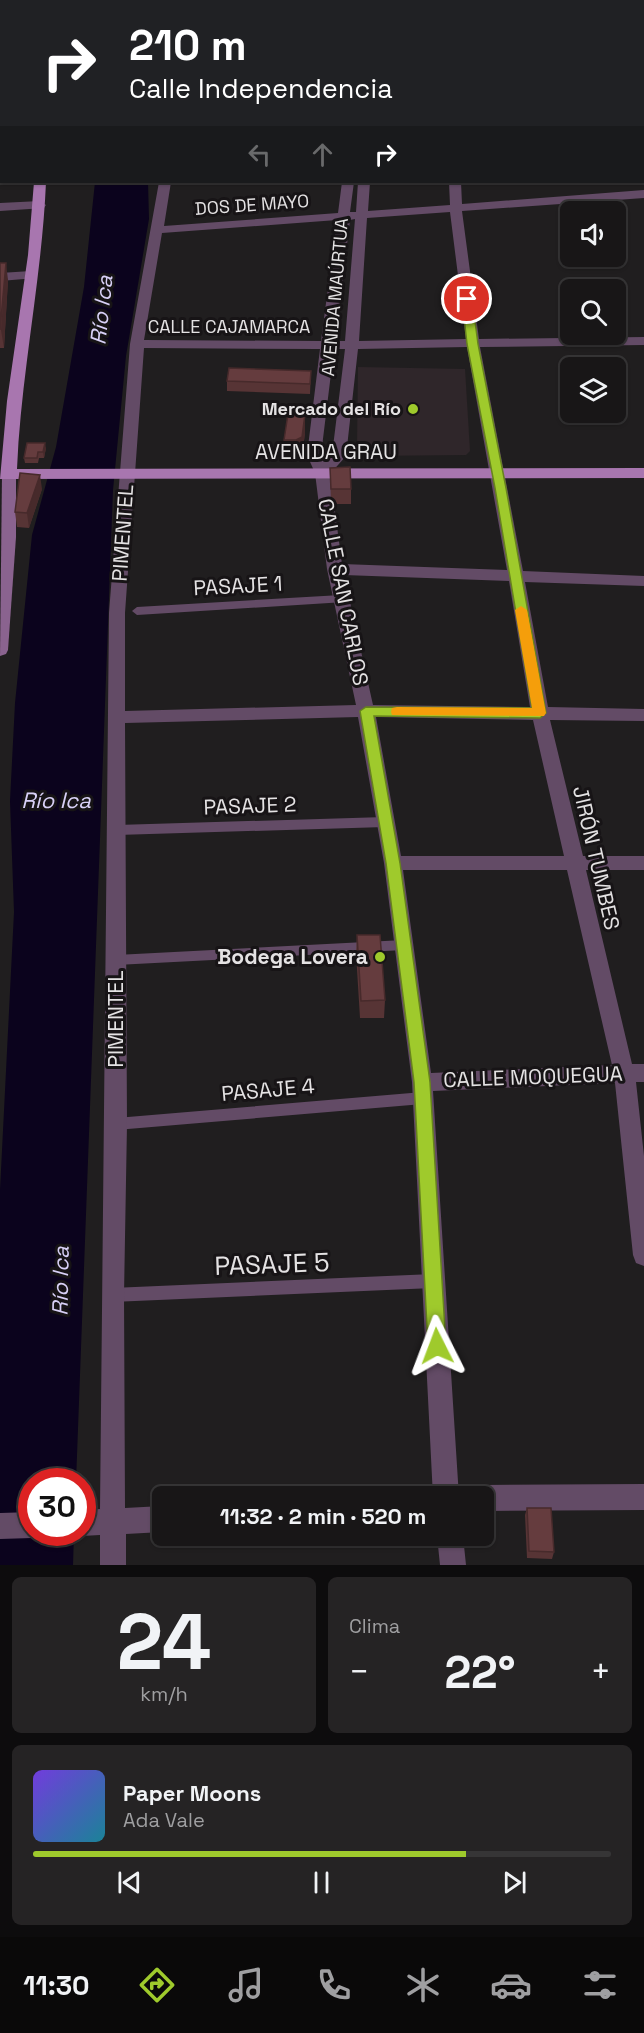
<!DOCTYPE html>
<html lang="es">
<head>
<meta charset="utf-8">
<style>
	body { margin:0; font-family:"Space Grotesk",sans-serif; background:#252324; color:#f1f3f6; height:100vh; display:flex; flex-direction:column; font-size:22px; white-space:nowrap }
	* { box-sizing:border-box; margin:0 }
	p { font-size:20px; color:#9f9fa1 }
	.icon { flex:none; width:33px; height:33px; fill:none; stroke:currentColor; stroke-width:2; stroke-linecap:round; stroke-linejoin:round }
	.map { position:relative; height:1565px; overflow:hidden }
	.panel { display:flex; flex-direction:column; gap:12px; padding:12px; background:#0d0c0d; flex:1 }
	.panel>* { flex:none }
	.banner { position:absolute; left:0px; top:0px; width:645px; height:183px; box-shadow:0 2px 4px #0004,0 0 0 2px #363536; background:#202124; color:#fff; overflow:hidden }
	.tools { position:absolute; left:560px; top:201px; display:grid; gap:12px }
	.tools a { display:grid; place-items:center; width:66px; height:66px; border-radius:9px; background:#181617; box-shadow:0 2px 4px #0004,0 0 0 2px #363536; font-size:30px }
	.speed { position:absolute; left:18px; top:1468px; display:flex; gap:12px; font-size:30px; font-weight:700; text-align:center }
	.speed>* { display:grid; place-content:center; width:78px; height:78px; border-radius:50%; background:#181617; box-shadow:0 2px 4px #0004,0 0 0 2px #363536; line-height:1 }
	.speed .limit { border:9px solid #d22; background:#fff; color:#111 }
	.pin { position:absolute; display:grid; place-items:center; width:51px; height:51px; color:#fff; margin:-26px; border:3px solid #fff; border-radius:50%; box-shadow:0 2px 6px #0007 }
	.me { position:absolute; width:66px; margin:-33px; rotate:357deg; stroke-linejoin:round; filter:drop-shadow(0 0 4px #0008) }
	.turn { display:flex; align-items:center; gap:21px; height:126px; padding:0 30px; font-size:27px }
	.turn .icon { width:78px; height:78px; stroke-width:2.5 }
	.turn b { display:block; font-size:42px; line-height:51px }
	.lanes { display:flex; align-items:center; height:57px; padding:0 30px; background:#0003; justify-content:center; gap:30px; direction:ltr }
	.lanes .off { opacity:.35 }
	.big { font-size:45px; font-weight:600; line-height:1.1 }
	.panel .card { flex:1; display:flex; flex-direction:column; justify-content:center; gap:9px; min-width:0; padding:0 21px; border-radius:9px; background:#252324 }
	.panel .dial { align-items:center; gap:0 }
	.dial b { font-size:78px; line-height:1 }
	.song { display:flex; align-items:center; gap:18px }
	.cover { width:72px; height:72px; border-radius:9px; background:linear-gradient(135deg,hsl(260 70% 55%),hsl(190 70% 35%)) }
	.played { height:6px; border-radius:3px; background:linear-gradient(90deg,#9fca2c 75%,#363536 75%) }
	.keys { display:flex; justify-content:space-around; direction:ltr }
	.heat { display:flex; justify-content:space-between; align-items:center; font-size:33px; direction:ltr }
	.panel .tiles { flex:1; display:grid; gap:12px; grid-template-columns:1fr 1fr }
	.card:last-child { grid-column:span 2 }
	.trip { position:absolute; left:152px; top:1486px; width:342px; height:60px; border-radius:9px; background:#181617; box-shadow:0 2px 4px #0004,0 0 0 2px #363536; font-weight:600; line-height:60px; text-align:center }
	.tabs { display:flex; height:96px; justify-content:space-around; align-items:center; background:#0a0909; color:#9f9fa1 }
	.tabs .icon { width:42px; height:42px }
	.tabs .on { color:#9fca2c }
	.tabs b { font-size:27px; color:#f1f3f6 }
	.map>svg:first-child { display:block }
</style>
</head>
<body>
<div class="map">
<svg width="644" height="1565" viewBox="0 0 644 1565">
	<rect width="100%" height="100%" fill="#201e1f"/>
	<path fill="#2f262a" d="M358 367 465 369 470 451 466 455 363 456 357 450Z"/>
	<path fill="#0b031d" d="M95 182H148L149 219 126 356 113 490 76 1482H32V1533H74L73 1565H0V1190L14 912 10 801 15 703 32 535 56 447 84 287Z"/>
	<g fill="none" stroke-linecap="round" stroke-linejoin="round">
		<path fill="#634b66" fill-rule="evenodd" d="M341 595 346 599 345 602 137 615 132 611 137 607Z
			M385 817 389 819 391 822 389 825 385 827 117 835 113 833 111 830 113 827 117 825Z
			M404 940 409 941 411 945 409 949 404 950 116 965 111 964 109 960 111 956 116 955Z
			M423 1092 428 1094 430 1098 428 1102 423 1104 116 1130 111 1128 109 1124 111 1120 116 1118Z
			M433 1274 438 1276 441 1281 438 1286 433 1288 112 1302 107 1300 104 1295 107 1290 112 1288Z"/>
		<path fill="#634b66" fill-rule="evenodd" d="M199 0H209V2H199Z
			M369 0H514L515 2H370Z
			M584 0H594V2H584Z
			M0 23H2V29H0Z
			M0 136H2V142H0Z
			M159 182H171L164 226 338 213 342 182H354L350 212H356L358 182H370L368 211 450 205 449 182H461L462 204 644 190V198L462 211 479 339 644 337V345L480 347 523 571 644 576V586L525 582 548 707 644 709V721L550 720 583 856H644V870H586L632 1064H644V1082H636L644 1156V1266L636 1263 633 1255 615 1083 433 1091 459 1497H433L412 1082 384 863 358 717 125 723 127 1124 124 1295 125 1508 162 1506V1532L126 1534V1565H100V1535L82 1536 75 1533H82V1510L100 1509 109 613 130 344ZM450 212 466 339 359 341 367 218ZM355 219 345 341H335L350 220ZM337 220 321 341 144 340 162 233ZM467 347 507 570 342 564 330 474 346 456 358 349ZM144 348 320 349 307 455 315 473 327 569 356 705 125 711V613ZM334 349H345L332 455 325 462 321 455ZM344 575 509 581 530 707 373 705ZM376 717 533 720 564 856H401ZM403 870H567L612 1065 431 1073Z
			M40 201 46 205 44 208 0 211V203Z
			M31 271 37 275 36 278 0 281V273Z
			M644 1484V1510L483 1511V1497H471L474 1489 483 1485Z
			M32 1512V1533L41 1534 32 1538 0 1539V1513Z
			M437 1536H463L466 1565H440Z"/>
		<path fill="#8a638f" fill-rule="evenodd" d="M9 469 16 474V537L8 650 6 654 0 656 2 474Z"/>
		<path fill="#a876af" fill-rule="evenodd" d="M37 0H47V2H37Z
			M34 182H46C42 278 21 373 17 469L644 468V478L0 479 7 401 28 255Z"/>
	</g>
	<path fill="#573435" d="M527 0H542V2H527Z
		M0 263 8 280 4 348H0Z
		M311 371 310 394 227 391V381Z
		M305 433 302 456 296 458H285L284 440Z
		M46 448 44 458H39L38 463H25L24 458Z
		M330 468 351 489V504H331Z
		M42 489 29 528 17 527 15 512Z
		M357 935 385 1000 384 1018H360L356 953Z
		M527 1508 554 1552 552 1559 527 1558 525 1515Z"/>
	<path fill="#472a2b" d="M6 263 8 280 4 348 1 330Z
		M305 414V433L302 456 296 458V440Z
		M45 443 46 448 44 458 43 452Z
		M40 475 42 489 29 528 27 513Z"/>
	<path fill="#653c3e" stroke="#472a2b" stroke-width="1.5" d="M0 263H6L0 330Z
		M229 368 311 371 310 384 227 381Z
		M288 414H305L302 437 296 440H284Z
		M27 443H45L43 452H38L37 458H24Z
		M350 467 351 489H331L330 468Z
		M20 473 40 475 27 513 15 512Z
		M357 935H380L385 1000 361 1001Z
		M527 1508H551L554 1552 529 1551Z"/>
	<path fill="#9fca2c" stroke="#67831d" stroke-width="1.5" d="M467 296 472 299 478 344 506 488 546 713 540 718 374 716 400 863 430 1082 446 1346 443 1352 437 1355 431 1352 428 1346 414 1082 386 863 360 711 366 707 532 708 495 488 467 344 462 299Z"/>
	<path fill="#f59e0b" d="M521 606 527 610 546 713 544 716 392 715 391 712 392 708 397 707 532 708 515 610Z"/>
	<g fill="#9fca2c" stroke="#171416" stroke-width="2">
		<circle cx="413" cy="409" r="6"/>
		<circle cx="380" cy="957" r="6"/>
	</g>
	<g text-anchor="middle" stroke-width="6" stroke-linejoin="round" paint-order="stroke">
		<g font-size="18" fill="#e4e2e3" stroke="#171416">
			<text transform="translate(252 205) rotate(-4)" y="6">DOS DE MAYO</text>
			<text transform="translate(335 297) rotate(-85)" y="6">AVENIDA MAÚRTUA</text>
			<text x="229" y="333">CALLE CAJAMARCA</text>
		</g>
		<g font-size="18" font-weight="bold" fill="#e4e2e3" stroke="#171416" text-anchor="end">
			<text x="401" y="415">Mercado del Río</text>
		</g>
		<g font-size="21" fill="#e4e2e3" stroke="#171416">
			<text x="326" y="459">AVENIDA GRAU</text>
			<text transform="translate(123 533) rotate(-86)" y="7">PIMENTEL</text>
			<text transform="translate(238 586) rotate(-3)" y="7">PASAJE 1</text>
			<text transform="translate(343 592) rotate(79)" y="7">CALLE SAN CARLOS</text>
			<text transform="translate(250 806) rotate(-2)" y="7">PASAJE 2</text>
			<text transform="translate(596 858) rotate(77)" y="7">JIRÓN TUMBES</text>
			<text transform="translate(116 1019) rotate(-90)" y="7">PIMENTEL</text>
			<text transform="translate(533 1077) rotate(-2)" y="7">CALLE MOQUEGUA</text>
			<text transform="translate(268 1090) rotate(-5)" y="7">PASAJE 4</text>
		</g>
		<g font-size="21" font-weight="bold" fill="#e4e2e3" stroke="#171416" text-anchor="end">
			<text x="368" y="964">Bodega Lovera</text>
		</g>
		<g font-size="22" font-style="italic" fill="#d8d0f6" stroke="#171416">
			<text transform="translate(101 310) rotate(-84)" y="8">Río Ica</text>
			<text x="56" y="808">Río Ica</text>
			<text transform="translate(60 1281) rotate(-89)" y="8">Río Ica</text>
		</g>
		<g font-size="26" fill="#e4e2e3" stroke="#171416">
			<text transform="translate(272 1264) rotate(-2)" y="9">PASAJE 5</text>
		</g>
	</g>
</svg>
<div class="tools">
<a><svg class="icon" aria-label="sound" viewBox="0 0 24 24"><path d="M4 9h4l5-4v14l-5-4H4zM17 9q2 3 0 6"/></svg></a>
<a><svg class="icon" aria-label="search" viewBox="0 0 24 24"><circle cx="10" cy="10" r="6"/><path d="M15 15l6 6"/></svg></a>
<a><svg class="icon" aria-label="layers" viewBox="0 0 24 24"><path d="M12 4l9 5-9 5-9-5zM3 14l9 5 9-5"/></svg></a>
</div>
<div class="speed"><div class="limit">30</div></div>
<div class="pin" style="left:467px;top:299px;background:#d93025"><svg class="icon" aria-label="arrive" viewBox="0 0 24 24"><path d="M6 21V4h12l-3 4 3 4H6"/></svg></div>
<svg class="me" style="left:437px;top:1346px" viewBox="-20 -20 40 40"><path d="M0-17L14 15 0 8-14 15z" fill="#9fca2c" stroke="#fff" stroke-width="4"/></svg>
<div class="trip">11:32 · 2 min · 520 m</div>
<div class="banner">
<div class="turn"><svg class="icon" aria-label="right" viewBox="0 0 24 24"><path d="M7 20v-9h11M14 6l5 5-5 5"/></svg><div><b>210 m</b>Calle Independencia</div></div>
<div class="lanes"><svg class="icon off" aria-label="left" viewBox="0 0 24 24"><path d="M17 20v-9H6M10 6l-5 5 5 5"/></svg><svg class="icon off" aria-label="ahead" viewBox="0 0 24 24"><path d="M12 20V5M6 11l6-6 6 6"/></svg><svg class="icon" aria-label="right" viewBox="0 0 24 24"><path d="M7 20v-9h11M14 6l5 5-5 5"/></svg></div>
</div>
</div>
<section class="panel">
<div class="tiles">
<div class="card dial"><b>24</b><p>km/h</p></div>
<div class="card"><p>Clima</p>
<div class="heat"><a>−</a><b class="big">22°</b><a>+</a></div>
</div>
<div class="card">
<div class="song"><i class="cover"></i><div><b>Paper Moons</b><p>Ada Vale</p></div></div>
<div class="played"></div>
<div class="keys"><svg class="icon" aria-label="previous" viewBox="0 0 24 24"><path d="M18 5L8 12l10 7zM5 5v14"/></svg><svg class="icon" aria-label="pause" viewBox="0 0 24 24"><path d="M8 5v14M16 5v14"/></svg><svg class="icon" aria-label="next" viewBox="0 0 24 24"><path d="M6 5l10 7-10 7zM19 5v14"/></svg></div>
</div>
</div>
</section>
<nav class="tabs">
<b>11:30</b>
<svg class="icon on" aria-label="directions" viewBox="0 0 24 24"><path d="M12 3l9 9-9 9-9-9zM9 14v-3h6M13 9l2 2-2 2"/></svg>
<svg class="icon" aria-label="music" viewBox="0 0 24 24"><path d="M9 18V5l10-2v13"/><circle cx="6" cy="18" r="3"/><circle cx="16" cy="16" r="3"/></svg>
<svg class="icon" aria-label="phone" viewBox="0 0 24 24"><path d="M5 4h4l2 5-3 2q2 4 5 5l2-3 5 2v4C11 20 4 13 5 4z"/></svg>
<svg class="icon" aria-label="climate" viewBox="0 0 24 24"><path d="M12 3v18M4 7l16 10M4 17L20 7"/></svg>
<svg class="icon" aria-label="car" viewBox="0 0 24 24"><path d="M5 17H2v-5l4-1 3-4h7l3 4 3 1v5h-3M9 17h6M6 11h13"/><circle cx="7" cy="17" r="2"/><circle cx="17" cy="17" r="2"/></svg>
<svg class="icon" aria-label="filters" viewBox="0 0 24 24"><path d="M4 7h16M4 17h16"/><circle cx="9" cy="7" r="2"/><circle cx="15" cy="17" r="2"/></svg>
</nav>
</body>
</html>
